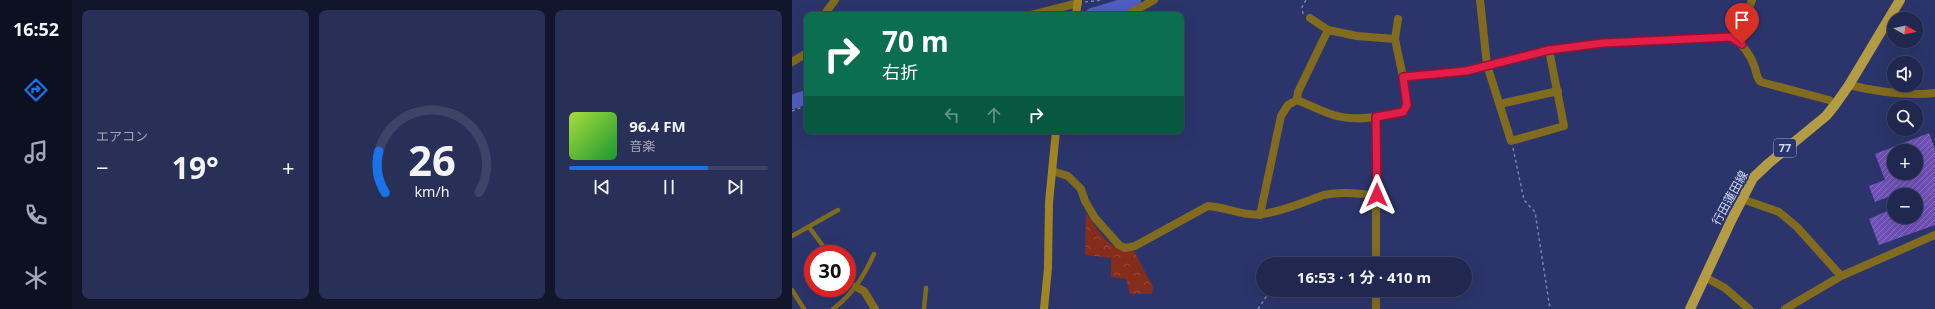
<!DOCTYPE html>
<html lang="ja">
<head>
<meta charset="utf-8">
<style>
	body { margin:0; font-family:"Noto Sans","Noto Sans JP",sans-serif; background:#293057; color:#f1f3f6; height:100vh; display:flex; flex-direction:column; font-size:15px; white-space:nowrap }
	* { box-sizing:border-box; margin:0 }
	p { font-size:13px; color:#a2a6b7 }
	.icon { flex:none; width:22px; height:22px; fill:none; stroke:currentColor; stroke-width:2; stroke-linecap:round; stroke-linejoin:round }
	.map { position:relative; flex:1; overflow:hidden }
	.sheet { display:flex; flex-direction:column; gap:10px; padding:10px; background:#12162c; width:720px }
	.sheet>* { flex:none }
	.guide { position:absolute; left:12px; top:12px; width:380px; height:122px; border-radius:8px; box-shadow:0 4px 16px #0002,0 0 0 1px #3e4467; background:#0b6e4f; color:#fff; overflow:hidden }
	.needle { width:26px; rotate:98deg }
	.fabs { position:absolute; left:1095px; top:12px; display:grid; gap:8px }
	.fabs a { display:grid; place-items:center; width:36px; height:36px; border-radius:50%; background:#212850; box-shadow:0 4px 16px #0002,0 0 0 1px #3e4467; font-size:20px }
	.speed { position:absolute; left:12px; top:245px; display:flex; gap:8px; font-size:20px; font-weight:700; text-align:center }
	.speed>* { display:grid; place-content:center; width:52px; height:52px; border-radius:50%; background:#212850; box-shadow:0 4px 16px #0002,0 0 0 1px #3e4467; line-height:1 }
	.speed .limit { border:6px solid #d22; background:#fff; color:#111 }
	.pin { position:absolute; display:grid; place-items:center; width:34px; height:34px; color:#fff; margin:-41px -17px; border-radius:50% 50% 50% 0; rotate:-45deg; box-shadow:0 0 4px #0007 }
	.pin .icon { rotate:45deg }
	.me { position:absolute; width:44px; margin:-22px; rotate:0deg; stroke-linejoin:round; filter:drop-shadow(0 0 3px #0008) }
	.turn { display:flex; align-items:center; gap:14px; height:84px; padding:0 12px; font-size:18px }
	.turn .icon { width:52px; height:52px; stroke-width:2.5 }
	.turn b { display:block; font-size:28px; line-height:34px }
	.lanes { display:flex; align-items:center; height:38px; padding:0 12px; background:#0003; justify-content:center; gap:20px; direction:ltr }
	.lanes .off { opacity:.35 }
	.big { font-size:30px; font-weight:700; line-height:1.1 }
	.sheet .widget { flex:1; display:flex; flex-direction:column; justify-content:center; gap:6px; min-width:0; padding:0 14px; border-radius:8px; background:#293057 }
	.sheet .dial { align-items:center; gap:0 }
	.dial svg { height:104px; overflow:visible; fill:none; stroke:#3e4467; stroke-width:7; stroke-linecap:round; text-anchor:middle }
	.dial text { fill:#f1f3f6; stroke:none }
	.song { display:flex; align-items:center; gap:12px }
	.cover { width:48px; height:48px; border-radius:6px; background:linear-gradient(135deg,hsl(80 70% 55%),hsl(130 70% 35%)) }
	.played { height:4px; border-radius:2px; background:linear-gradient(90deg,#1a73e8 70%,#3e4467 70%) }
	.keys { display:flex; justify-content:space-around; direction:ltr }
	.heat { display:flex; justify-content:space-between; align-items:center; font-size:22px; direction:ltr }
	.sheet .tiles { flex:1; display:grid; gap:10px; grid-template-columns:repeat(3,1fr) }
	.trip { position:absolute; left:464px; top:257px; width:216px; height:40px; border-radius:20px; background:#212850; box-shadow:0 4px 16px #0002,0 0 0 1px #3e4467; font-weight:700; line-height:40px; text-align:center }
	main { display:flex; flex:1; min-height:0 }
	.dock { display:flex; flex-direction:column; width:72px; justify-content:space-around; align-items:center; background:#0d1020; color:#a2a6b7 }
	.dock .icon { width:28px; height:28px }
	.dock .active { color:#1a73e8 }
	.dock b { font-size:18px; color:#f1f3f6 }
	.map>svg:first-child { display:block }
</style>
</head>
<body>
<main>
<nav class="dock">
<b>16:52</b>
<svg class="icon active" aria-label="directions" viewBox="0 0 24 24"><path d="M12 3l9 9-9 9-9-9zM9 14v-3h6M13 9l2 2-2 2"/></svg>
<svg class="icon" aria-label="music" viewBox="0 0 24 24"><path d="M9 18V5l10-2v13"/><circle cx="6" cy="18" r="3"/><circle cx="16" cy="16" r="3"/></svg>
<svg class="icon" aria-label="phone" viewBox="0 0 24 24"><path d="M5 4h4l2 5-3 2q2 4 5 5l2-3 5 2v4C11 20 4 13 5 4z"/></svg>
<svg class="icon" aria-label="climate" viewBox="0 0 24 24"><path d="M12 3v18M4 7l16 10M4 17L20 7"/></svg>
</nav>
<section class="sheet">
<div class="tiles">
<div class="widget"><p>エアコン</p>
<div class="heat"><a>−</a><b class="big">19°</b><a>+</a></div>
</div>
<div class="widget dial"><svg viewBox="0 0 100 80">
<path d="M14 69A42 42 0 1 1 86 69"/>
<path d="M14 69A42 42 0 0 1 9 37" stroke="#1a73e8"/>
<text x="50" y="56" font-size="32" font-weight="700">26</text>
<text x="50" y="72" font-size="11">km/h</text>
</svg></div>
<div class="widget">
<div class="song"><i class="cover"></i><div><b>96.4 FM</b><p>音楽</p></div></div>
<div class="played"></div>
<div class="keys"><svg class="icon" aria-label="previous" viewBox="0 0 24 24"><path d="M18 5L8 12l10 7zM5 5v14"/></svg><svg class="icon" aria-label="pause" viewBox="0 0 24 24"><path d="M8 5v14M16 5v14"/></svg><svg class="icon" aria-label="next" viewBox="0 0 24 24"><path d="M6 5l10 7-10 7zM19 5v14"/></svg></div>
</div>
</div>
</section>
<div class="map">
<svg width="1143" height="309" viewBox="0 0 1143 309">
	<defs>
		<pattern id="forest-crowns" width="20" height="18" patternUnits="userSpaceOnUse"><rect width="20" height="18" fill="#852c1a"/><path d="M2 6a3 3 0 1 1 6 0M12 15a3 3 0 1 1 6 0" fill="none" stroke="#954a3c"/></pattern>
		<pattern id="building-hatch" width="6" height="6" patternUnits="userSpaceOnUse"><rect width="6" height="6" fill="#6e50b6"/><path d="M-1 1l2-2M0 6l6-6M5 7l2-2" fill="none" stroke="#8871c4"/></pattern>
	</defs>
	<rect width="100%" height="100%" fill="#2c356b"/>
	<path fill="url(#forest-crowns)" d="M294 213C308 232 315 251 342 251L361 287 360 294H338L334 279 319 277V258L293 255Z"/>
	<g fill="none" stroke-linecap="round" stroke-linejoin="round">
		<path stroke="#4f5dc1" stroke-width="14" d="M300 15 327 7 342 0
			M0 102 15 97"/>
	</g>
	<path fill="url(#building-hatch)" fill-rule="evenodd" d="M1137 133 1143 149V225L1087 245 1077 219 1100 209 1096 197 1083 202 1077 186 1093 180 1083 154ZM1102 151H1124V173H1110L1102 176ZM1102 195H1124V217H1102Z"/>
	<g fill="none" stroke-linecap="round" stroke-linejoin="round">
		<path stroke="#7881ad" stroke-width="1.5" stroke-dasharray="3 3" stroke-linecap="butt" d="M293 2 309 0
			M511 14 510 7 514 0
			M0 111 15 105
			M721 148 732 200 743 212 758 309
			M466 309 474 297 486 290"/>
		<path stroke="#806b1e" stroke-width="4.5" d="M17 227 37 254
			M0 236 46 210
			M55 279 59 284 64 287
			M0 290 12 309
			M41 309C61 294 72 276 82 254
			M132 309 134 288"/>
		<path stroke="#806b1e" stroke-width="8" d="M688 0 695 65 719 141 772 126 757 50
			M32 15 43 0
			M239 15 286 3
			M335 15 362 0
			M518 18 536 30
			M603 39 606 19
			M946 40 960 0
			M0 62 15 53
			M1057 85C1086 92 1113 96 1143 93
			M505 100C522 107 540 117 558 118 575 120 594 115 611 112L615 105 611 77 674 71 757 50 824 42 939 37C950 42 959 56 963 68 965 74 964 78 969 82L1037 100 1043 105
			M708 104 766 91
			M260 171 276 176 289 189 293 201 303 218 327 245 333 248 343 246 416 206C434 207 452 217 470 214 492 211 511 202 532 195 550 191 567 194 585 195
			M950 199 987 212 1005 227 1049 276
			M468 215 489 116 496 105 505 100 506 92 536 30 565 36 603 39 611 77
			M584 264V117
			M913 277 933 288 957 309
			M64 287 72 291 83 309
			M584 309V290
			M993 309 1049 276 1143 235"/>
		<path stroke="#a08622" stroke-width="8" d="M284 15 286 0
			M252 309 256 268 257 202 264 131"/>
		<path stroke="#b49c45" stroke-width="10" d="M898 309 939 221 961 178 977 163 1034 116 1043 105 1057 85 1108 0"/>
	</g>
	<g fill="none" stroke-linecap="round" stroke-linejoin="round">
		<defs>
			<path id="route" d="M585 195 584 117 611 112 615 105 611 77 674 71 757 50 811 43 939 37 950 44"/>
		</defs>
		<use href="#route" stroke="#92132f" stroke-width="10"/>
		<use href="#route" stroke="#e11d48" stroke-width="7"/>
	</g>
	<g text-anchor="middle" stroke-width="4" stroke-linejoin="round" paint-order="stroke">
		<rect fill="#2c356b" stroke="#9da6ce" stroke-width="1" x="982" y="139" width="22" height="18" rx="3"/>
		<g font-size="11" font-weight="bold" fill="#ced7f9">
			<text x="993" y="152">77</text>
		</g>
		<g font-size="12" fill="#ced7f9" stroke="#2c356b">
			<text transform="translate(938 198) rotate(-61)" y="4">行田蓮田線</text>
		</g>
	</g>
</svg>
<div class="fabs">
<a><svg class="needle" viewBox="-14 -14 28 28"><path d="M0-13l5 13h-10z" fill="#e53935"/><path d="M0 13l5-13h-10z" fill="#a2a6b7"/></svg></a>
<a><svg class="icon" aria-label="sound" viewBox="0 0 24 24"><path d="M4 9h4l5-4v14l-5-4H4zM17 9q2 3 0 6"/></svg></a>
<a><svg class="icon" aria-label="search" viewBox="0 0 24 24"><circle cx="10" cy="10" r="6"/><path d="M15 15l6 6"/></svg></a>
<a>+</a>
<a>−</a>
</div>
<div class="speed"><div class="limit">30</div></div>
<div class="pin" style="left:950px;top:44px;background:#d93025"><svg class="icon" aria-label="arrive" viewBox="0 0 24 24"><path d="M6 21V4h12l-3 4 3 4H6"/></svg></div>
<svg class="me" style="left:585px;top:195px" viewBox="-20 -20 40 40"><path d="M0-17L14 15 0 8-14 15z" fill="#e11d48" stroke="#fff" stroke-width="4"/></svg>
<div class="trip">16:53 · 1 分 · 410 m</div>
<div class="guide">
<div class="turn"><svg class="icon" aria-label="right" viewBox="0 0 24 24"><path d="M7 20v-9h11M14 6l5 5-5 5"/></svg><div><b>70 m</b>右折</div></div>
<div class="lanes"><svg class="icon off" aria-label="left" viewBox="0 0 24 24"><path d="M17 20v-9H6M10 6l-5 5 5 5"/></svg><svg class="icon off" aria-label="ahead" viewBox="0 0 24 24"><path d="M12 20V5M6 11l6-6 6 6"/></svg><svg class="icon" aria-label="right" viewBox="0 0 24 24"><path d="M7 20v-9h11M14 6l5 5-5 5"/></svg></div>
</div>
</div>
</main>
</body>
</html>
